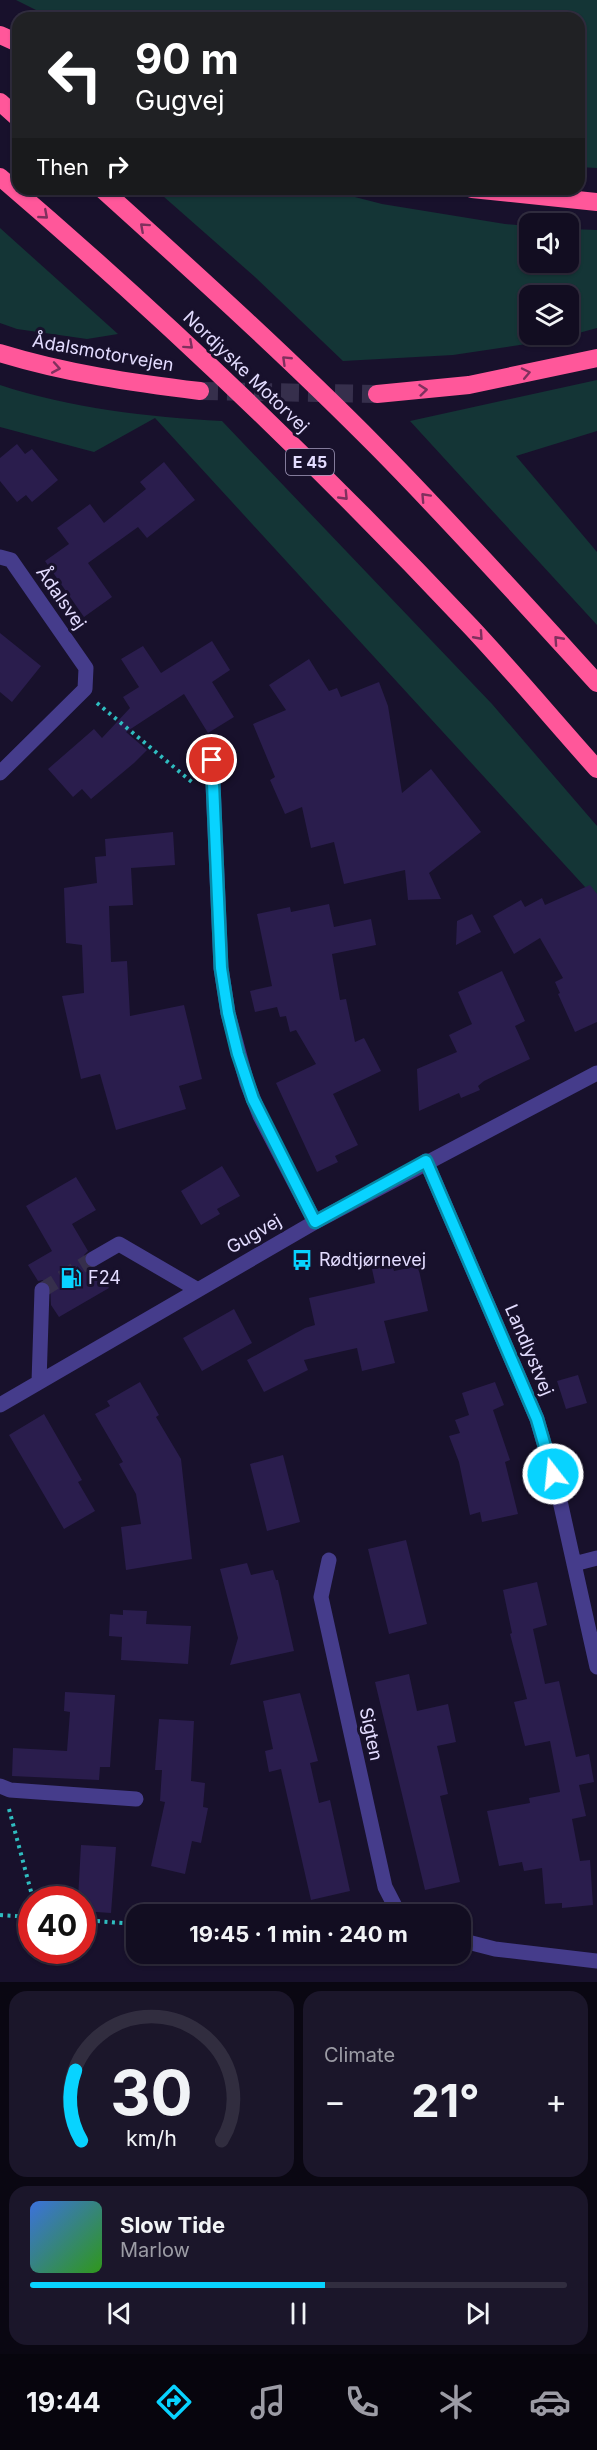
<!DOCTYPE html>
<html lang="en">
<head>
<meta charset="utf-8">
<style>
	body { margin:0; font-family:Inter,sans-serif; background:#1b162a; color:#f1f3f6; height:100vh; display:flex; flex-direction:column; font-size:22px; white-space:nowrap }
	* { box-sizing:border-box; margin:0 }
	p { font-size:20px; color:#9c9ca5 }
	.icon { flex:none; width:33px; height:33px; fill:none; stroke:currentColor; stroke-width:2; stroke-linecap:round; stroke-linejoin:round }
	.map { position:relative; height:1982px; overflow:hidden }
	.sheet { display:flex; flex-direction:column; gap:9px; padding:9px; background:#0a0712; flex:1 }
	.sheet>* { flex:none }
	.hud { position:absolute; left:12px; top:12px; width:573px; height:183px; border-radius:18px; box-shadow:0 2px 4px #0004,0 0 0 2px #312d3f; background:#202124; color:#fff; overflow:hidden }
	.buttons { position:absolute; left:519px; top:213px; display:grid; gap:12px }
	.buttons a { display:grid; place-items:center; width:60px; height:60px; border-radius:12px; background:#120d21; box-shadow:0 2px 4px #0004,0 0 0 2px #312d3f; font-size:30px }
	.speed { position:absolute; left:18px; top:1886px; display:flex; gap:12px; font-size:30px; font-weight:700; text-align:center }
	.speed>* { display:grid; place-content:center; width:78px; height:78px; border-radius:50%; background:#120d21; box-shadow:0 2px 4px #0004,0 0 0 2px #312d3f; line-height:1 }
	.speed .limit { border:9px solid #d22; background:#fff; color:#111 }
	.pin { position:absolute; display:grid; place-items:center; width:51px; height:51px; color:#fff; margin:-26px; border:3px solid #fff; border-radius:50%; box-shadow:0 2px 6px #0007 }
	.me { position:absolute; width:66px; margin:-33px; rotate:344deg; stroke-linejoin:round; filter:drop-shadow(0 0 4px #0008) }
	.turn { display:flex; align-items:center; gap:21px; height:126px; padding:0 24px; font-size:27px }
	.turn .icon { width:78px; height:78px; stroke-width:2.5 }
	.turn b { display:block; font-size:42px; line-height:51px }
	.then { display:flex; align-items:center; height:57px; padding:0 24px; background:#0003; gap:12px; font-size:22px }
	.big { font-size:45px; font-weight:700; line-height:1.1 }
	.sheet .card { flex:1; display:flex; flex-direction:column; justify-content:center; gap:9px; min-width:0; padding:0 21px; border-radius:18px; background:#1b162a }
	.sheet .dial { align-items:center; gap:0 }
	.dial svg { height:156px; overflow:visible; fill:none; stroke:#312d3f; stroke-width:7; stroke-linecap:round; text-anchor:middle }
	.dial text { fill:#f1f3f6; stroke:none }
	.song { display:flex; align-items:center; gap:18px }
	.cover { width:72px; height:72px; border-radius:9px; background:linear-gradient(135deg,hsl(220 70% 55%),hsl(110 70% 35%)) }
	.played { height:6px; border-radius:3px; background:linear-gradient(90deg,#08d3ff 55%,#312d3f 55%) }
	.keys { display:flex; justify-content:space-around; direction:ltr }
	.heat { display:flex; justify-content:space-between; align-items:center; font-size:33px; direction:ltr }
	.sheet .tiles { flex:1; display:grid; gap:9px; grid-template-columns:1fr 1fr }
	.card:last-child { grid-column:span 2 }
	.trip { position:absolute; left:126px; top:1904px; width:345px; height:60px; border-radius:18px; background:#120d21; box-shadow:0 2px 4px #0004,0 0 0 2px #312d3f; font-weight:700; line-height:60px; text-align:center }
	.menu { display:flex; height:96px; justify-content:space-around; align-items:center; background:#07050d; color:#9c9ca5 }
	.menu .icon { width:42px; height:42px }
	.menu .current { color:#08d3ff }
	.menu b { font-size:27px; color:#f1f3f6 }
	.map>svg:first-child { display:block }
</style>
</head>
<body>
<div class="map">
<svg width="597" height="1982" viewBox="0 0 597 1982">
	<rect width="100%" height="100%" fill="#18112c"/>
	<path fill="#143536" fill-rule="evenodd" d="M16 0H597V168L579 167V18H52Z
		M155 189H324L382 204 505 224 529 226 530 262H568L569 229 597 230V328L553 340 453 355 343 361 255 277ZM530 296H568V334H530Z
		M0 228 118 334 87 339 17 329 0 323Z
		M597 380V431L516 456 597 552V625L410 421Z
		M0 385C70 408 148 417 222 421L492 704 597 826V900L155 418 94 452 0 427Z"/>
	<path fill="#2a1d4d" d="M17 444 25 454 32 449 58 480 32 502 26 495 17 502 0 481V458Z
		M164 462 195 500 147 538 138 527 88 563 112 597 84 617 45 561 69 544 57 528 90 504 104 523 146 489 140 482Z
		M0 633 41 666 12 702 0 692Z
		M212 641 230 670 212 682 234 717 208 733 184 694 126 732 147 750 134 763 91 799 82 789 73 797 48 769 94 729 102 738 130 708 123 697 139 687 121 659 143 646 161 673Z
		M309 659 329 691 337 688 341 697 379 682 388 706 402 793 431 769 481 832 429 873 441 899 408 900 405 870 344 884 334 842 311 848 302 807 285 814 270 780 275 777 253 724 286 710 269 685Z
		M173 832 175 865 131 868 133 905 109 906 111 962 127 961 130 1016 184 1005 202 1079 179 1086 186 1109 116 1130 100 1074 81 1079 62 996 84 993 82 945 66 943 64 888 97 883 95 857 106 856 105 839Z
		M590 885 597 894V1022L575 1032 558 994 560 993 555 982 563 978 540 938 514 954 493 916 521 900 525 907 542 898 545 905Z
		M329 904 334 927 371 919 376 945 332 954 340 1000 346 999 355 1042 364 1038 381 1071 333 1094 358 1145 335 1156 338 1162 317 1172 276 1083 316 1064 296 1030 290 1032 286 1016 280 1017 277 1007 255 1012 250 991 272 986 257 914 290 907 291 912Z
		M472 914 481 932 456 945 457 921Z
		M502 971 525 1021 515 1026 530 1059 484 1081 478 1086 480 1090 461 1098 459 1093 419 1111 417 1069 457 1052 449 1035 472 1024 458 992Z
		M222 1166 240 1196 217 1209 220 1214 201 1225 181 1191Z
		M76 1177 96 1210 72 1224 88 1251 84 1255V1263L89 1268H97L109 1288 59 1317 51 1305 50 1285 43 1280 38 1281 28 1265 52 1251 26 1206Z
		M392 1265 394 1271 418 1266 428 1311 384 1321 395 1363 362 1371 357 1348 304 1360 308 1370 264 1392 247 1360 305 1328 315 1325 309 1298 375 1283 372 1269Z
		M234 1309 252 1343 202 1371 183 1338Z
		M578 1375 587 1403 566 1409 557 1381Z
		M140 1382 159 1415 156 1417 181 1459 192 1559 126 1570 121 1527 141 1524 136 1494 119 1464 123 1462 95 1414 110 1406 107 1401Z
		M495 1382 504 1405 493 1410 510 1460 505 1462 518 1514 482 1522 480 1512 470 1515 459 1462 449 1436 460 1433 455 1420 469 1415 462 1393Z
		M44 1414 82 1480 78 1482 95 1511 64 1529 9 1435Z
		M283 1455 300 1522 267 1531 250 1464Z
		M406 1540 427 1624 389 1634 368 1549Z
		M247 1563 251 1575 273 1570 276 1580H278L294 1651 230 1665 238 1638 220 1569Z
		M537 1582 547 1625 533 1629 545 1684 559 1681 576 1757 589 1754 594 1782 579 1785 586 1816 572 1819 580 1861 590 1860 593 1905 562 1908V1903L545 1904 542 1868 524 1871 522 1862 499 1866 487 1811 530 1803 529 1798 560 1792 550 1741 525 1746 514 1702 527 1699 510 1634 512 1633 503 1590Z
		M123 1610 147 1611 146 1624 191 1626 188 1664 121 1660 122 1637 109 1636 110 1614 123 1615Z
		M409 1674 417 1711 448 1704 456 1742 437 1746 448 1794 440 1796 460 1882 425 1890 375 1682Z
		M65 1692 115 1695 110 1767H100L99 1780 12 1776 13 1748 67 1751 70 1712 64 1711Z
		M300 1693 318 1761 310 1763 319 1803 330 1800 350 1891 311 1900 281 1769 269 1772 265 1751 273 1749 263 1701Z
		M159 1719 194 1721 191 1781 205 1783 203 1807 208 1808 201 1843 192 1841 185 1874 151 1866 165 1802 160 1801 162 1770H155Z
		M81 1845 116 1847 111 1913 82 1911V1899H78Z"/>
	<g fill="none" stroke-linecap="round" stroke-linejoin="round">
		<path stroke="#362f4c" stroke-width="15" stroke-dasharray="15 8" stroke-linecap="butt" d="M42 1290 93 1259"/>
		<path stroke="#362f4c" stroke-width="18" stroke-dasharray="18 9" stroke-linecap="butt" d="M200 391 377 394"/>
		<path stroke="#2fbdc0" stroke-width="4" stroke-dasharray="3 4.5" stroke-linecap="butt" d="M97 703 193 783
			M9 1809 33 1899
			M0 1915 32 1917
			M82 1920 136 1924"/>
		<path stroke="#453c8b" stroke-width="15" d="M0 557 11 560 86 668 85 689 0 773
			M212 761 221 968 228 1013 247 1083 260 1116 315 1222
			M426 1161 537 1419 558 1492 597 1667
			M93 1259 119 1244 198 1290
			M39 1382 42 1290
			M0 1405 315 1222 597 1073
			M329 1560 321 1597 385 1887 399 1914
			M574 1564 597 1558
			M0 1786 10 1790 136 1799
			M460 1940 495 1949 597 1961"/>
		<path stroke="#ff579a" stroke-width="18" d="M0 35 18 43
			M0 102 18 118
			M0 177C165 318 322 469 471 627 514 673 555 722 597 769
			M102 189C195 273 289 358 377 447 453 524 525 604 597 683
			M472 189 597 202
			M0 353C65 373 133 383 200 391
			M377 394 469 385 597 358"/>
	</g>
	<defs><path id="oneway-chevron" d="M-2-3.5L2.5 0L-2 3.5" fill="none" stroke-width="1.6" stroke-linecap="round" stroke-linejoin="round" transform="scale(1.5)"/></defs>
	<g stroke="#80305e">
		<use href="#oneway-chevron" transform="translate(44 215) rotate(41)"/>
		<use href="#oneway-chevron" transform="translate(144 227) rotate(-138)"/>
		<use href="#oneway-chevron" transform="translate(189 345) rotate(42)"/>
		<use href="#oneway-chevron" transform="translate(286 360) rotate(-136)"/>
		<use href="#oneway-chevron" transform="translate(56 368) rotate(10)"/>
		<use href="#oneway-chevron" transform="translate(526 373) rotate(-12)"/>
		<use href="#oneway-chevron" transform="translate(423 390) rotate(-6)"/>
		<use href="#oneway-chevron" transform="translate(344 496) rotate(46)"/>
		<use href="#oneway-chevron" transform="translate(425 497) rotate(-133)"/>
		<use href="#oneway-chevron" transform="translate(479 636) rotate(48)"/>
		<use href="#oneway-chevron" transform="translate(558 640) rotate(-132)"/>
	</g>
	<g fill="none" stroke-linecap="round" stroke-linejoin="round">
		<defs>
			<path id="route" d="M212 760 221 968 228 1013 238 1054 253 1099 315 1222 426 1161 537 1419 553 1474"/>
		</defs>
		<use href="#route" stroke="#0589a6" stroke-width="15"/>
		<use href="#route" stroke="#08d3ff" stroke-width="10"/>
	</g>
	<defs>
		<symbol id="bus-bare" viewBox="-9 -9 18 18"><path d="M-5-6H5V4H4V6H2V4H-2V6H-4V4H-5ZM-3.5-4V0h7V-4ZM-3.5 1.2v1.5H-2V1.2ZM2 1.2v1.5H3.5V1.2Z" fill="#08d3ff" stroke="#18112c" stroke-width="2.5" paint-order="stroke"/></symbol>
		<symbol id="fuel-bare" viewBox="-9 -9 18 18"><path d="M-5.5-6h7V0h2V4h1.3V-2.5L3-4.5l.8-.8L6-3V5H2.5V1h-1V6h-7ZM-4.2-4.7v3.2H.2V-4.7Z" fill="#08d3ff" stroke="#18112c" stroke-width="2.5" paint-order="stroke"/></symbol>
	</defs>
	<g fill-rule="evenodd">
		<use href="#bus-bare" x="287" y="1245" width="30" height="30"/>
		<use href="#fuel-bare" x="56" y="1263" width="30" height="30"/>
	</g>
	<g text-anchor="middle" stroke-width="6" stroke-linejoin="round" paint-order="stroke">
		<rect fill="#18112c" stroke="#a69fc0" stroke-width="1.5" x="286" y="449" width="48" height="26" rx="4.5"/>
		<g font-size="16" font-weight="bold" fill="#e3dcff">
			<text x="310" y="468">E 45</text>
		</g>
		<g font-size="18" fill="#e3dcff" stroke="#18112c">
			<text transform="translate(103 353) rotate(10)" y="6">Ådalsmotorvejen</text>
			<text transform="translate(246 372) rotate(44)" y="6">Nordjyske Motorvej</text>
			<text transform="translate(61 598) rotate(55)" y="6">Ådalsvej</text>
			<text transform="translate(254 1234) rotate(-30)" y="6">Gugvej</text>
			<text transform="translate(529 1350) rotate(67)" y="6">Landlystvej</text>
			<text transform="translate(371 1734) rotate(78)" y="6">Sigten</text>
		</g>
		<g font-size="18" fill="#e3dcff" stroke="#18112c" text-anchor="start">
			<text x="319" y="1266">Rødtjørnevej</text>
			<text x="88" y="1284">F24</text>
		</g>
	</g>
</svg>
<div class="buttons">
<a><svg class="icon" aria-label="sound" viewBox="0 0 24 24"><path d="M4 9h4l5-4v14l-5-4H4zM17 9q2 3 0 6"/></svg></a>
<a><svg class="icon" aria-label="layers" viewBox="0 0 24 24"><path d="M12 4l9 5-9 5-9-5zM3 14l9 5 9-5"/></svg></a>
</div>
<div class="speed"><div class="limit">40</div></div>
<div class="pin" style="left:212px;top:760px;background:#d93025"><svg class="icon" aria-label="arrive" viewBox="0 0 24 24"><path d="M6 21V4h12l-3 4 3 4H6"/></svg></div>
<svg class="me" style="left:553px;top:1474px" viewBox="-20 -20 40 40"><circle r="17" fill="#08d3ff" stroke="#fff" stroke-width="3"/><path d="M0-11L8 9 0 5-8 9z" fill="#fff"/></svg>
<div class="trip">19:45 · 1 min · 240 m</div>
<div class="hud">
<div class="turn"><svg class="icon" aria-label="left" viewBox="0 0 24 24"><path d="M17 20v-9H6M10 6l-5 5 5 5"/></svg><div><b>90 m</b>Gugvej</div></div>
<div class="then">Then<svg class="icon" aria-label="right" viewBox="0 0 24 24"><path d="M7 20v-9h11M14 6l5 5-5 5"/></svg></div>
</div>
</div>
<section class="sheet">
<div class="tiles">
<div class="card dial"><svg viewBox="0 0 100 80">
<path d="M14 69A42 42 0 1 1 86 69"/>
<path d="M14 69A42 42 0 0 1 11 33" stroke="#08d3ff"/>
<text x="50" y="56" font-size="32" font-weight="700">30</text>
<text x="50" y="72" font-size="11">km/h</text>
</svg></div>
<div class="card"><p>Climate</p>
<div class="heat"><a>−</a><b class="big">21°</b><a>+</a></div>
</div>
<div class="card">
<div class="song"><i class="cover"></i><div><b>Slow Tide</b><p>Marlow</p></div></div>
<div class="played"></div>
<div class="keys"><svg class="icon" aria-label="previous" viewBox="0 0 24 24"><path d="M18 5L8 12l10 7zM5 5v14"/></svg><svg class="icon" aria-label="pause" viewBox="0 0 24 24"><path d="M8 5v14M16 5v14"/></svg><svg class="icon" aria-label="next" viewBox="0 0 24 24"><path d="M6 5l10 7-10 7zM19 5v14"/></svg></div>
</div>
</div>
</section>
<nav class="menu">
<b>19:44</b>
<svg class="icon current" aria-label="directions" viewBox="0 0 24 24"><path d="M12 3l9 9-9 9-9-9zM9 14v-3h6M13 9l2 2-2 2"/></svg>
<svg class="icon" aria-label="music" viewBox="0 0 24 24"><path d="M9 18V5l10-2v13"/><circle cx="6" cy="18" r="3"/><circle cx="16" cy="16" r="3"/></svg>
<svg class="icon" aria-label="phone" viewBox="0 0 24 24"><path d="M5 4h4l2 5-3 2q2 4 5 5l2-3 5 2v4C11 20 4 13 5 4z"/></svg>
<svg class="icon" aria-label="climate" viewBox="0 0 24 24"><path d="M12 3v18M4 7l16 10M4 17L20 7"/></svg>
<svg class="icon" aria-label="car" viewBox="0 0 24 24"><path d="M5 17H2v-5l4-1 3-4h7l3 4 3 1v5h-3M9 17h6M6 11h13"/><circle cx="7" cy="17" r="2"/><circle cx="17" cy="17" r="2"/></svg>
</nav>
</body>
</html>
